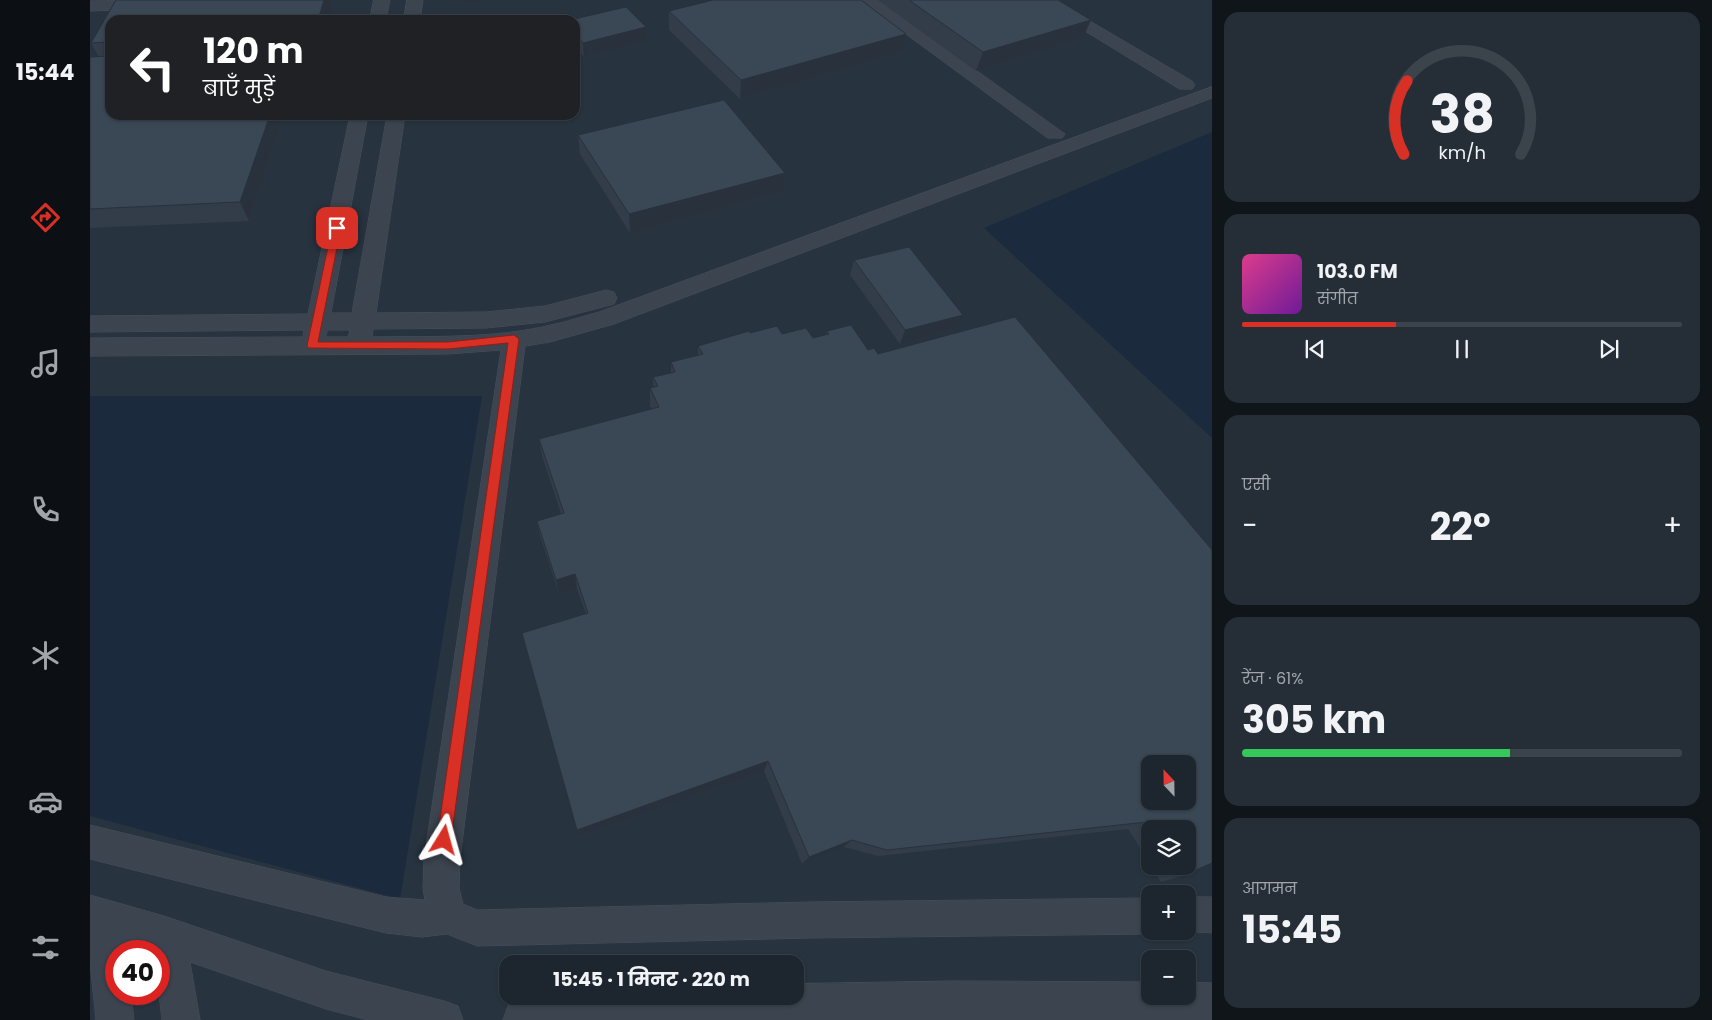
<!DOCTYPE html>
<html lang="hi">
<head>
<meta charset="utf-8">
<style>
	body { margin:0; font-family:Poppins,"Noto Sans Devanagari",sans-serif; background:#252e37; color:#f1f3f6; height:100vh; display:flex; flex-direction:column; font-size:19px; white-space:nowrap }
	* { box-sizing:border-box; margin:0 }
	p { font-size:16px; color:#a0a5aa }
	.icon { flex:none; width:28px; height:28px; fill:none; stroke:currentColor; stroke-width:2; stroke-linecap:round; stroke-linejoin:round }
	.map { position:relative; flex:1; overflow:hidden }
	.sheet { display:flex; flex-direction:column; gap:12px; padding:12px; background:#10151a; width:500px }
	.sheet>* { flex:none }
	.top-card { position:absolute; left:15px; top:15px; width:475px; height:105px; border-radius:15px; box-shadow:0 1px 4px #0004,0 0 0 1px #3b434b; background:#202124; color:#fff; overflow:hidden }
	.needle { width:32px; rotate:338deg }
	.fabs { position:absolute; left:1051px; top:755px; display:grid; gap:10px }
	.fabs a { display:grid; place-items:center; width:55px; height:55px; border-radius:10px; background:#1d262f; box-shadow:0 1px 4px #0004,0 0 0 1px #3b434b; font-size:25px }
	.speed { position:absolute; left:15px; top:940px; display:flex; gap:10px; font-size:25px; font-weight:700; text-align:center }
	.speed>* { display:grid; place-content:center; width:65px; height:65px; border-radius:50%; background:#1d262f; box-shadow:0 1px 4px #0004,0 0 0 1px #3b434b; line-height:1 }
	.speed .limit { border:8px solid #d22; background:#fff; color:#111 }
	.pin { position:absolute; display:grid; place-items:center; width:42px; height:42px; color:#fff; margin:-21px; border-radius:10px; box-shadow:0 2px 8px #0006 }
	.me { position:absolute; width:55px; margin:-28px; rotate:8deg; stroke-linejoin:round; filter:drop-shadow(0 0 4px #0008) }
	.turn { display:flex; align-items:center; gap:18px; height:105px; padding:0 15px; font-size:22px }
	.turn .icon { width:65px; height:65px; stroke-width:2.5 }
	.turn b { display:block; font-size:35px; line-height:42px }
	.big { font-size:38px; font-weight:700; line-height:1.1 }
	.sheet .card { flex:1; display:flex; flex-direction:column; justify-content:center; gap:8px; min-width:0; padding:0 18px; border-radius:15px; background:#252e37 }
	.sheet .dial { align-items:center; gap:0 }
	.dial svg { height:130px; overflow:visible; fill:none; stroke:#3b434b; stroke-width:7; stroke-linecap:round; text-anchor:middle }
	.dial text { fill:#f1f3f6; stroke:none }
	.song { display:flex; align-items:center; gap:15px }
	.cover { width:60px; height:60px; border-radius:8px; background:linear-gradient(135deg,hsl(330 70% 55%),hsl(280 70% 35%)) }
	.played { height:5px; border-radius:2px; background:linear-gradient(90deg,#d93025 35%,#3b434b 35%) }
	.keys { display:flex; justify-content:space-around; direction:ltr }
	.heat { display:flex; justify-content:space-between; align-items:center; font-size:28px; direction:ltr }
	.charge { height:8px; border-radius:4px; background:linear-gradient(90deg,#34c759 61%,#3b434b 0) }
	.trip { position:absolute; left:409px; top:955px; width:305px; height:50px; border-radius:15px; background:#1d262f; box-shadow:0 1px 4px #0004,0 0 0 1px #3b434b; font-weight:700; line-height:50px; text-align:center }
	main { display:flex; flex:1; min-height:0 }
	.tabs { display:flex; flex-direction:column; width:90px; justify-content:space-around; align-items:center; background:#0c0f13; color:#a0a5aa }
	.tabs .icon { width:35px; height:35px }
	.tabs .current { color:#d93025 }
	.tabs b { font-size:22px; color:#f1f3f6 }
	.map>svg:first-child { display:block }
</style>
</head>
<body>
<main>
<nav class="tabs">
<b>15:44</b>
<svg class="icon current" aria-label="directions" viewBox="0 0 24 24"><path d="M12 3l9 9-9 9-9-9zM9 14v-3h6M13 9l2 2-2 2"/></svg>
<svg class="icon" aria-label="music" viewBox="0 0 24 24"><path d="M9 18V5l10-2v13"/><circle cx="6" cy="18" r="3"/><circle cx="16" cy="16" r="3"/></svg>
<svg class="icon" aria-label="phone" viewBox="0 0 24 24"><path d="M5 4h4l2 5-3 2q2 4 5 5l2-3 5 2v4C11 20 4 13 5 4z"/></svg>
<svg class="icon" aria-label="climate" viewBox="0 0 24 24"><path d="M12 3v18M4 7l16 10M4 17L20 7"/></svg>
<svg class="icon" aria-label="car" viewBox="0 0 24 24"><path d="M5 17H2v-5l4-1 3-4h7l3 4 3 1v5h-3M9 17h6M6 11h13"/><circle cx="7" cy="17" r="2"/><circle cx="17" cy="17" r="2"/></svg>
<svg class="icon" aria-label="filters" viewBox="0 0 24 24"><path d="M4 7h16M4 17h16"/><circle cx="9" cy="7" r="2"/><circle cx="15" cy="17" r="2"/></svg>
</nav>
<div class="map">
<svg width="1122" height="1020" viewBox="0 0 1122 1020">
	<rect width="100%" height="100%" fill="#27333f"/>
	<path fill="#1b2a3d" d="M1122 132V438L894 228Z
		M0 396H392L310 899 0 816Z"/>
	<g fill="none" stroke-linecap="round" stroke-linejoin="round">
		<defs>
			<path id="minor" d="M284 0H300L296 20H280Z
				M317 0H333L330 20H314Z
				M770 0H788L975 134 972 138H958Z
				M945 0H964L1102 81 1105 85 1102 89H1090Z
				M0 1 64 0 69 4 61 9 0 11Z
				M1122 87V98L524 324 460 342 435 346 370 859 369 888 373 904 387 910 720 902 1060 898V931H1067L1060 934 720 938 387 946 357 934 332 937 296 933 0 859V825L296 897 335 900 333 888 334 859 411 350 358 354 0 356V338L213 337 214 330 0 332V316L218 314 260 115H278L241 313H262L297 115H315L286 313 396 312 455 306 516 290 524 292 527 298 524 304 455 322 396 328 283 329 282 337C341 336 403 339 461 325 477 322 493 316 509 312ZM238 330H260L258 337H236Z
				M0 895 74 916 236 971 354 1001 368 1006 373 1020H278L236 1009 100 962 110 1020H72L69 994V951H59V949L35 942 36 951H26V994H41L44 1020H6L0 962Z
				M1098 897H1122V933L1093 931H1098Z
				M863 981 1060 982V996H1098V982L1122 983V1020H413L418 1006 432 1001 485 996H705V984Z"/>
		</defs>
		<use href="#minor" stroke="#48505c" stroke-width="1"/>
		<use href="#minor" fill="#3b444f" fill-rule="evenodd"/>
	</g>
	<path fill="#323d49" fill-rule="evenodd" d="M26 0H242L244 4 20 20V115H194L159 221 0 228V57H9L1 43Z
		M788 0H968L993 38 886 71Z
		M579 11 811 53 650 99 579 30Z
		M485 20 556 42 494 57 485 47Z
		M488 135 695 173 692 192 540 233 490 154Z
		M764 260 867 329 810 344 760 275Z
		M925 317 1122 550V863L1092 876 1071 882 1061 866H1098V829H1060V864L1038 829 788 856 754 847 712 864 674 771 489 837 487 830 432 633 496 614 487 589 469 594 450 536 447 521 471 514 452 456 449 439 562 409 560 406V388L563 387V377L581 373V362L608 356V346L659 331 660 333 687 326 692 334 716 328 723 338 736 335 737 331 761 325 778 350 784 348 788 354ZM1060 764H1098V801H1060Z"/>
	<path fill="#29323c" d="M234 0H242L244 4 239 20H228Z
		M374 0H395L375 4Z
		M1001 20 993 38 886 71 893 52Z
		M556 27V42L494 57 493 43Z
		M816 34 811 53 650 99 651 80Z
		M180 115H194L159 221 150 202Z
		M695 173 692 192 540 233 539 214Z
		M873 315 867 329 810 344 815 330Z
		M485 574 487 589 469 594 466 580Z
		M678 761 674 771 489 837 487 830Z
		M762 840 754 847 712 864 719 857Z"/>
	<path fill="#3a4755" stroke="#29323c" fill-rule="evenodd" d="M26 0H234L228 20H20V42L1 43Z
		M623 0H771L816 34 651 80 579 11Z
		M819 0H968L1001 20 893 52Z
		M536 7 556 27 493 43 485 34V20H480Z
		M20 56V115H180L150 202 0 209V57Z
		M634 100 695 173 539 214 488 135Z
		M819 247 873 315 815 330 764 260Z
		M925 317 1122 550V863L1092 876 1086 866H1098V829H1061L1057 822 797 850 762 840 719 857 678 761 487 830 432 633 498 613 485 574 466 580 447 521 474 513 449 439 569 407 560 388 568 386 563 377 585 372 581 362 613 354 608 346 659 331 660 333 687 326 692 334 716 328 723 338 739 334 737 331 761 325 778 350 784 348 788 354ZM1060 764H1098V801H1060Z"/>
	<path fill="#d93025" stroke="#8d1f18" d="M247 225 251 228 228 342H358L424 335 429 339 361 840 359 845 354 847 349 845 347 840 418 343 358 349 219 348 217 346 242 228Z"/>
</svg>
<div class="fabs">
<a><svg class="needle" viewBox="-14 -14 28 28"><path d="M0-13l5 13h-10z" fill="#e53935"/><path d="M0 13l5-13h-10z" fill="#a0a5aa"/></svg></a>
<a><svg class="icon" aria-label="layers" viewBox="0 0 24 24"><path d="M12 4l9 5-9 5-9-5zM3 14l9 5 9-5"/></svg></a>
<a>+</a>
<a>−</a>
</div>
<div class="speed"><div class="limit">40</div></div>
<div class="pin" style="left:247px;top:228px;background:#d93025"><svg class="icon" aria-label="arrive" viewBox="0 0 24 24"><path d="M6 21V4h12l-3 4 3 4H6"/></svg></div>
<svg class="me" style="left:354px;top:840px" viewBox="-20 -20 40 40"><path d="M0-17L14 15 0 8-14 15z" fill="#d93025" stroke="#fff" stroke-width="4"/></svg>
<div class="trip">15:45 · 1 मिनट · 220 m</div>
<div class="top-card">
<div class="turn"><svg class="icon" aria-label="left" viewBox="0 0 24 24"><path d="M17 20v-9H6M10 6l-5 5 5 5"/></svg><div><b>120 m</b>बाएँ मुड़ें</div></div>
</div>
</div>
<section class="sheet">
<div class="card dial"><svg viewBox="0 0 100 80">
<path d="M14 69A42 42 0 1 1 86 69"/>
<path d="M14 69A42 42 0 0 1 16 24" stroke="#d93025"/>
<text x="50" y="56" font-size="32" font-weight="700">38</text>
<text x="50" y="72" font-size="11">km/h</text>
</svg></div>
<div class="card">
<div class="song"><i class="cover"></i><div><b>103.0 FM</b><p>संगीत</p></div></div>
<div class="played"></div>
<div class="keys"><svg class="icon" aria-label="previous" viewBox="0 0 24 24"><path d="M18 5L8 12l10 7zM5 5v14"/></svg><svg class="icon" aria-label="pause" viewBox="0 0 24 24"><path d="M8 5v14M16 5v14"/></svg><svg class="icon" aria-label="next" viewBox="0 0 24 24"><path d="M6 5l10 7-10 7zM19 5v14"/></svg></div>
</div>
<div class="card"><p>एसी</p>
<div class="heat"><a>−</a><b class="big">22°</b><a>+</a></div>
</div>
<div class="card"><p>रेंज · 61%</p><b class="big">305 km</b><div class="charge"></div></div>
<div class="card"><p>आगमन</p><b class="big">15:45</b></div>
</section>
</main>
</body>
</html>
